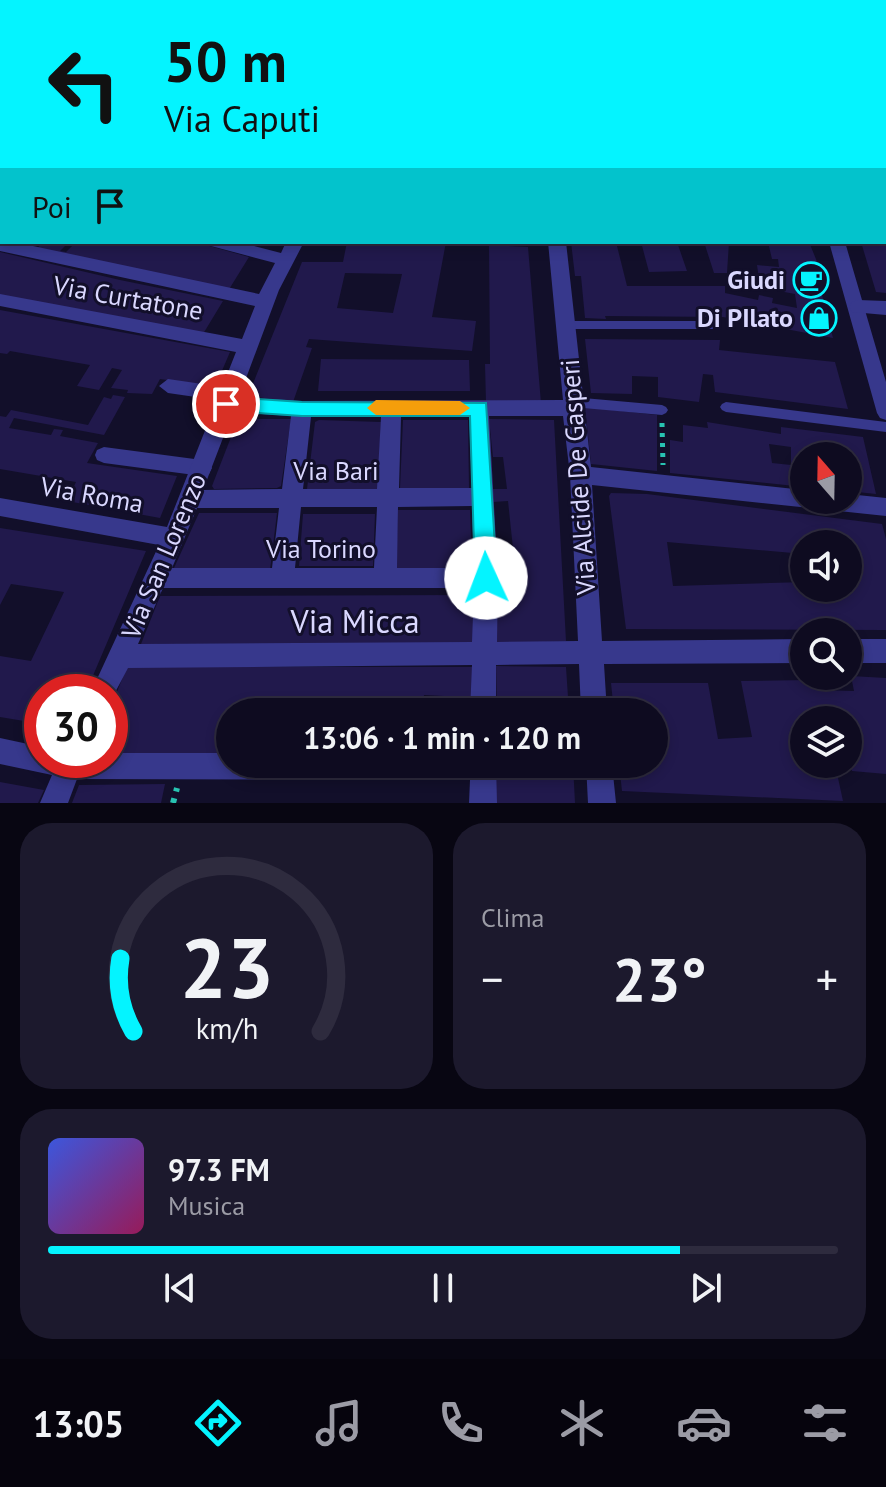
<!DOCTYPE html>
<html lang="it">
<head>
<meta charset="utf-8">
<style>
	body { margin:0; font-family:"PT Sans",sans-serif; background:#1c192d; color:#f1f3f6; height:100vh; display:flex; flex-direction:column; font-size:30px; white-space:nowrap }
	* { box-sizing:border-box; margin:0 }
	p { font-size:26px; color:#9b9ba5 }
	.icon { flex:none; width:44px; height:44px; fill:none; stroke:currentColor; stroke-width:2; stroke-linecap:round; stroke-linejoin:round }
	.map { position:relative; height:803px; overflow:hidden }
	.details { display:flex; flex-direction:column; gap:20px; padding:20px; background:#080612; flex:1 }
	.details>* { flex:none }
	.hud { position:absolute; left:0px; top:0px; width:886px; height:244px; box-shadow:0 4px 12px #0003,0 0 0 2px #2e2b3e; background:#04f4ff; color:#111; overflow:hidden }
	.needle { width:52px; rotate:340deg }
	.tools { position:absolute; left:790px; top:442px; display:grid; gap:16px }
	.tools a { display:grid; place-items:center; width:72px; height:72px; border-radius:50%; background:#0e0b20; box-shadow:0 4px 12px #0003,0 0 0 2px #2e2b3e; font-size:40px }
	.speed { position:absolute; left:24px; top:674px; display:flex; gap:16px; font-size:40px; font-weight:700; text-align:center }
	.speed>* { display:grid; place-content:center; width:104px; height:104px; border-radius:50%; background:#0e0b20; box-shadow:0 4px 12px #0003,0 0 0 2px #2e2b3e; line-height:1 }
	.speed .limit { border:12px solid #d22; background:#fff; color:#111 }
	.pin { position:absolute; display:grid; place-items:center; width:68px; height:68px; color:#fff; margin:-34px; border:4px solid #fff; border-radius:50%; box-shadow:0 2px 8px #0007 }
	.me { position:absolute; width:88px; margin:-44px; rotate:358deg; stroke-linejoin:round; filter:drop-shadow(0 0 6px #0008) }
	.turn { display:flex; align-items:center; gap:28px; height:168px; padding:0 32px; font-size:36px }
	.turn .icon { width:104px; height:104px; stroke-width:2.5 }
	.turn b { display:block; font-size:56px; line-height:68px }
	.then { display:flex; align-items:center; height:76px; padding:0 32px; background:#0003; gap:16px; font-size:30px }
	.big { font-size:60px; font-weight:700; line-height:1.1 }
	.details .card { flex:1; display:flex; flex-direction:column; justify-content:center; gap:12px; min-width:0; padding:0 28px; border-radius:32px; background:#1c192d }
	.details .dial { align-items:center; gap:0 }
	.dial svg { height:208px; overflow:visible; fill:none; stroke:#2e2b3e; stroke-width:7; stroke-linecap:round; text-anchor:middle }
	.dial text { fill:#f1f3f6; stroke:none }
	.song { display:flex; align-items:center; gap:24px }
	.cover { width:96px; height:96px; border-radius:12px; background:linear-gradient(135deg,hsl(230 70% 55%),hsl(330 70% 35%)) }
	.played { height:8px; border-radius:4px; background:linear-gradient(90deg,#04f4ff 80%,#2e2b3e 80%) }
	.keys { display:flex; justify-content:space-around; direction:ltr }
	.heat { display:flex; justify-content:space-between; align-items:center; font-size:44px; direction:ltr }
	.details .tiles { flex:1; display:grid; gap:20px; grid-template-columns:1fr 1fr }
	.card:last-child { grid-column:span 2 }
	.trip { position:absolute; left:216px; top:698px; width:452px; height:80px; border-radius:40px; background:#0e0b20; box-shadow:0 4px 12px #0003,0 0 0 2px #2e2b3e; font-weight:700; line-height:80px; text-align:center }
	.dock { display:flex; height:128px; justify-content:space-around; align-items:center; background:#06040d; color:#9b9ba5 }
	.dock .icon { width:56px; height:56px }
	.dock .selected { color:#04f4ff }
	.dock b { font-size:36px; color:#f1f3f6 }
	.map>svg:first-child { display:block }
</style>
</head>
<body>
<div class="map">
<svg width="886" height="803" viewBox="0 0 886 803">
	<rect width="100%" height="100%" fill="#120f2a"/>
	<path fill="#21194c" fill-rule="evenodd" d="M44 242H69L60 251 66 252 76 242H195L249 257 228 291 35 250Z
		M347 242H446L432 317 476 321 472 351 309 339 306 347 312 348 293 402 248 396 302 262H343ZM345 273 402 274 393 313 337 308Z
		M571 242H616L627 286H725V293L758 300 759 295 773 298 772 303 797 308 795 294 779 291 777 279H759L757 265 779 267 778 259H772L768 242H809L820 269 815 268 833 338 723 317 605 316 606 319 585 318 581 276H575Z
		M641 242H677L687 271 649 272Z
		M704 242H729L727 273H714Z
		M861 242H886V293L876 292Z
		M489 245 528 247 541 403 486 402 485 364H490Z
		M0 252 120 280 223 301 203 334 0 295Z
		M0 310 230 352 215 387 160 379 152 394 127 393 128 390 111 388 122 370 112 368 99 390 77 386 90 365 10 351 7 354 0 353Z
		M585 339 720 340 719 350 835 362 848 409 715 392 713 375 703 374 699 402 658 397V377L632 376V394L591 393Z
		M321 359 469 360 470 391H318Z
		M113 395 125 397 104 435 14 418 9 428 51 435 54 429 63 430 60 436 98 443 87 463 177 476 160 518 67 501 76 482 0 469V416L6 417 11 410 88 425 104 397 111 399Z
		M585 407 657 415V471L591 464Z
		M238 419H291L281 486 277 488 214 489 212 486Z
		M489 419 554 420 566 641 495 644 494 603H509V593H495L494 558H514L508 501 493 502V489H507L503 457H493Z
		M319 420 381 422 378 489H307L315 422Z
		M403 420H468L469 488H400Z
		M707 422 781 434V427L863 437 876 494 848 491V456H804V487L670 473V440L683 442V425L708 428ZM769 444 791 447V465L772 463Z
		M611 493 647 494 882 524 886 539V630L626 629 609 496ZM667 542 804 554V544H848V588H804V582L673 586Z
		M398 510H470L472 569H396Z
		M199 513H277L270 570 174 568Z
		M303 514H375L373 566H299Z
		M0 528 146 551 86 692H42V724L0 717V656L31 661 64 592 11 584 0 605Z
		M473 595V643L141 644 160 596Z
		M496 666 566 667 569 712H497Z
		M127 667H473V712H370L371 702 322 700 320 712H230V756L110 758V709ZM424 695 444 696V707L423 706Z
		M851 676 886 678V774L852 771 848 755V720H804V764H835L843 801 622 791 619 764H654V712H614L611 683H708L718 739 752 737 741 681 808 680 815 682 817 690 854 691Z
		M495 764H573L575 803H495Z
		M0 782 44 790 38 803H0Z
		M165 784 161 803H72L79 785Z"/>
	<g fill="none" stroke-linecap="round" stroke-linejoin="round">
		<path stroke="#28c3b1" stroke-width="4" stroke-dasharray="3 4" stroke-linecap="butt" d="M586 2H605"/>
		<path stroke="#28c3b1" stroke-width="5" stroke-dasharray="4 6" stroke-linecap="butt" d="M662 423 663 465"/>
		<path stroke="#28c3b1" stroke-width="6" stroke-dasharray="5 7" stroke-linecap="butt" d="M173 803 177 788"/>
		<path fill="#37388c" fill-rule="evenodd" d="M884 111H886V117H884Z
			M567 321H715L721 325 715 329H567L561 325Z
			M572 397 662 405 666 407 668 410 666 413 662 415 572 407 568 405 566 402 568 399Z
			M726 402 886 422V432L726 412 722 410 720 407 722 404Z"/>
		<path fill="#37388c" fill-rule="evenodd" d="M470 0H482L469 2Z
			M555 0H567L554 2Z
			M642 0H654L641 2Z
			M829 242H845L886 382V420L880 418 877 413Z
			M168 379 230 388 236 390 239 395 236 400 230 402 168 393 159 386Z
			M104 447 202 460 209 462 212 468 209 474 202 476 104 463 97 460 95 455 97 450Z"/>
		<path fill="#37388c" fill-rule="evenodd" d="M209 0H226L227 2H210Z
			M348 0H369L370 2H349Z
			M674 0H686V2H674Z
			M727 0H740L741 2H728Z
			M835 0H847L848 2H836Z
			M884 9H886V17H884Z
			M884 32H886V40H884Z
			M884 69H886V77H884Z
			M884 136 886 137V148L884 147Z
			M2 148V158L0 159V149Z
			M884 180H886V190H884Z
			M0 194H2L0 206Z
			M0 239 259 294 275 263 211 246 208 242H239L281 253 286 242H304L279 290 239 397 302 401 563 400 548 242H566L591 467 804 490V500H848V494L886 498V516L592 485 602 641 804 639V663L604 664 607 712H581L579 664 496 665V712H470L472 665 128 668 110 702V692H91L159 545 0 516V498L167 527 236 352 0 306V294L242 339 255 306 0 251ZM233 412 291 416 282 489 203 490ZM469 416 472 488H399L401 417ZM489 416H563L570 475 578 641 497 642 498 578ZM311 417H381L377 489H303ZM472 506 474 568H397L398 507ZM301 507H377L374 568H295ZM197 508H279L272 568H172ZM163 588H474L472 642 138 644Z
			M858 300 886 301V315L852 312 849 307 852 302Z
			M848 639H886V663H848Z
			M0 738 42 747V760H110V753H230V764H496L497 803H469L470 780 77 779 68 803H40L52 775 0 764Z
			M586 764H612L616 803H588Z"/>
	</g>
	<path fill="#04f4ff" stroke="#039fa6" stroke-width="2" d="M226 397 302 402 486 403 497 578 493 584 486 587 479 584 475 578 470 416H302L226 411 217 404Z"/>
	<path fill="#f59e0b" d="M376 400 460 401 470 408 460 415H376L367 408Z"/>
	<defs>
		<symbol id="cafe-ring" viewBox="-11 -11 22 22"><circle r="9.5" fill="#120f2a" stroke="#04f4ff" stroke-width="1.5"/><path d="M-5.5-4.5H6V0H3Q3 3.5 0 3.5H-2.5Q-5.5 3.5-5.5 0ZM3-3.2v2h1.7v-2ZM-6 4.5H4V6H-6Z" fill="#04f4ff"/></symbol>
		<symbol id="shop-ring" viewBox="-11 -11 22 22"><circle r="9.5" fill="#120f2a" stroke="#04f4ff" stroke-width="1.5"/><path d="M-5-2.5h2.3a2.7 3.5 0 0 1 5.4 0H5L5.5 6h-11ZM-1.5-2.5h3a1.5 2.3 0 0 0-3 0Z" fill="#04f4ff"/></symbol>
	</defs>
	<g fill-rule="evenodd">
		<use href="#cafe-ring" x="791" y="260" width="40" height="40"/>
		<use href="#shop-ring" x="799" y="298" width="40" height="40"/>
	</g>
	<g text-anchor="middle" stroke-width="6" stroke-linejoin="round" paint-order="stroke">
		<g font-size="26" font-weight="bold" fill="#dad8ff" stroke="#120f2a" text-anchor="end">
			<text x="785" y="289">Giudi</text>
			<text x="793" y="327">Di PIlato</text>
		</g>
		<g font-size="26" fill="#dad8ff" stroke="#120f2a">
			<text transform="translate(128 298) rotate(10)" y="9">Via Curtatone</text>
			<text x="336" y="480">Via Bari</text>
			<text transform="translate(578 477) rotate(-94)" y="9">Via Alcide De Gasperi</text>
			<text transform="translate(92 495) rotate(10)" y="9">Via Roma</text>
			<text x="321" y="558">Via Torino</text>
			<text transform="translate(164 556) rotate(-67)" y="9">Via San Lorenzo</text>
		</g>
		<g font-size="32" fill="#dad8ff" stroke="#120f2a">
			<text x="355" y="633">Via Micca</text>
		</g>
	</g>
</svg>
<div class="tools">
<a><svg class="needle" viewBox="-14 -14 28 28"><path d="M0-13l5 13h-10z" fill="#e53935"/><path d="M0 13l5-13h-10z" fill="#9b9ba5"/></svg></a>
<a><svg class="icon" aria-label="sound" viewBox="0 0 24 24"><path d="M4 9h4l5-4v14l-5-4H4zM17 9q2 3 0 6"/></svg></a>
<a><svg class="icon" aria-label="search" viewBox="0 0 24 24"><circle cx="10" cy="10" r="6"/><path d="M15 15l6 6"/></svg></a>
<a><svg class="icon" aria-label="layers" viewBox="0 0 24 24"><path d="M12 4l9 5-9 5-9-5zM3 14l9 5 9-5"/></svg></a>
</div>
<div class="speed"><div class="limit">30</div></div>
<div class="pin" style="left:226px;top:404px;background:#d93025"><svg class="icon" aria-label="arrive" viewBox="0 0 24 24"><path d="M6 21V4h12l-3 4 3 4H6"/></svg></div>
<svg class="me" style="left:486px;top:578px" viewBox="-20 -20 40 40"><circle r="19" fill="#fff"/><path d="M0-13L10 11 0 6-10 11z" fill="#04f4ff"/></svg>
<div class="trip">13:06 · 1 min · 120 m</div>
<div class="hud">
<div class="turn"><svg class="icon" aria-label="left" viewBox="0 0 24 24"><path d="M17 20v-9H6M10 6l-5 5 5 5"/></svg><div><b>50 m</b>Via Caputi</div></div>
<div class="then">Poi<svg class="icon" aria-label="arrive" viewBox="0 0 24 24"><path d="M6 21V4h12l-3 4 3 4H6"/></svg></div>
</div>
</div>
<section class="details">
<div class="tiles">
<div class="card dial"><svg viewBox="0 0 100 80">
<path d="M14 69A42 42 0 1 1 86 69"/>
<path d="M14 69A42 42 0 0 1 9 41" stroke="#04f4ff"/>
<text x="50" y="56" font-size="32" font-weight="700">23</text>
<text x="50" y="72" font-size="11">km/h</text>
</svg></div>
<div class="card"><p>Clima</p>
<div class="heat"><a>−</a><b class="big">23°</b><a>+</a></div>
</div>
<div class="card">
<div class="song"><i class="cover"></i><div><b>97.3 FM</b><p>Musica</p></div></div>
<div class="played"></div>
<div class="keys"><svg class="icon" aria-label="previous" viewBox="0 0 24 24"><path d="M18 5L8 12l10 7zM5 5v14"/></svg><svg class="icon" aria-label="pause" viewBox="0 0 24 24"><path d="M8 5v14M16 5v14"/></svg><svg class="icon" aria-label="next" viewBox="0 0 24 24"><path d="M6 5l10 7-10 7zM19 5v14"/></svg></div>
</div>
</div>
</section>
<nav class="dock">
<b>13:05</b>
<svg class="icon selected" aria-label="directions" viewBox="0 0 24 24"><path d="M12 3l9 9-9 9-9-9zM9 14v-3h6M13 9l2 2-2 2"/></svg>
<svg class="icon" aria-label="music" viewBox="0 0 24 24"><path d="M9 18V5l10-2v13"/><circle cx="6" cy="18" r="3"/><circle cx="16" cy="16" r="3"/></svg>
<svg class="icon" aria-label="phone" viewBox="0 0 24 24"><path d="M5 4h4l2 5-3 2q2 4 5 5l2-3 5 2v4C11 20 4 13 5 4z"/></svg>
<svg class="icon" aria-label="climate" viewBox="0 0 24 24"><path d="M12 3v18M4 7l16 10M4 17L20 7"/></svg>
<svg class="icon" aria-label="car" viewBox="0 0 24 24"><path d="M5 17H2v-5l4-1 3-4h7l3 4 3 1v5h-3M9 17h6M6 11h13"/><circle cx="7" cy="17" r="2"/><circle cx="17" cy="17" r="2"/></svg>
<svg class="icon" aria-label="filters" viewBox="0 0 24 24"><path d="M4 7h16M4 17h16"/><circle cx="9" cy="7" r="2"/><circle cx="15" cy="17" r="2"/></svg>
</nav>
</body>
</html>
